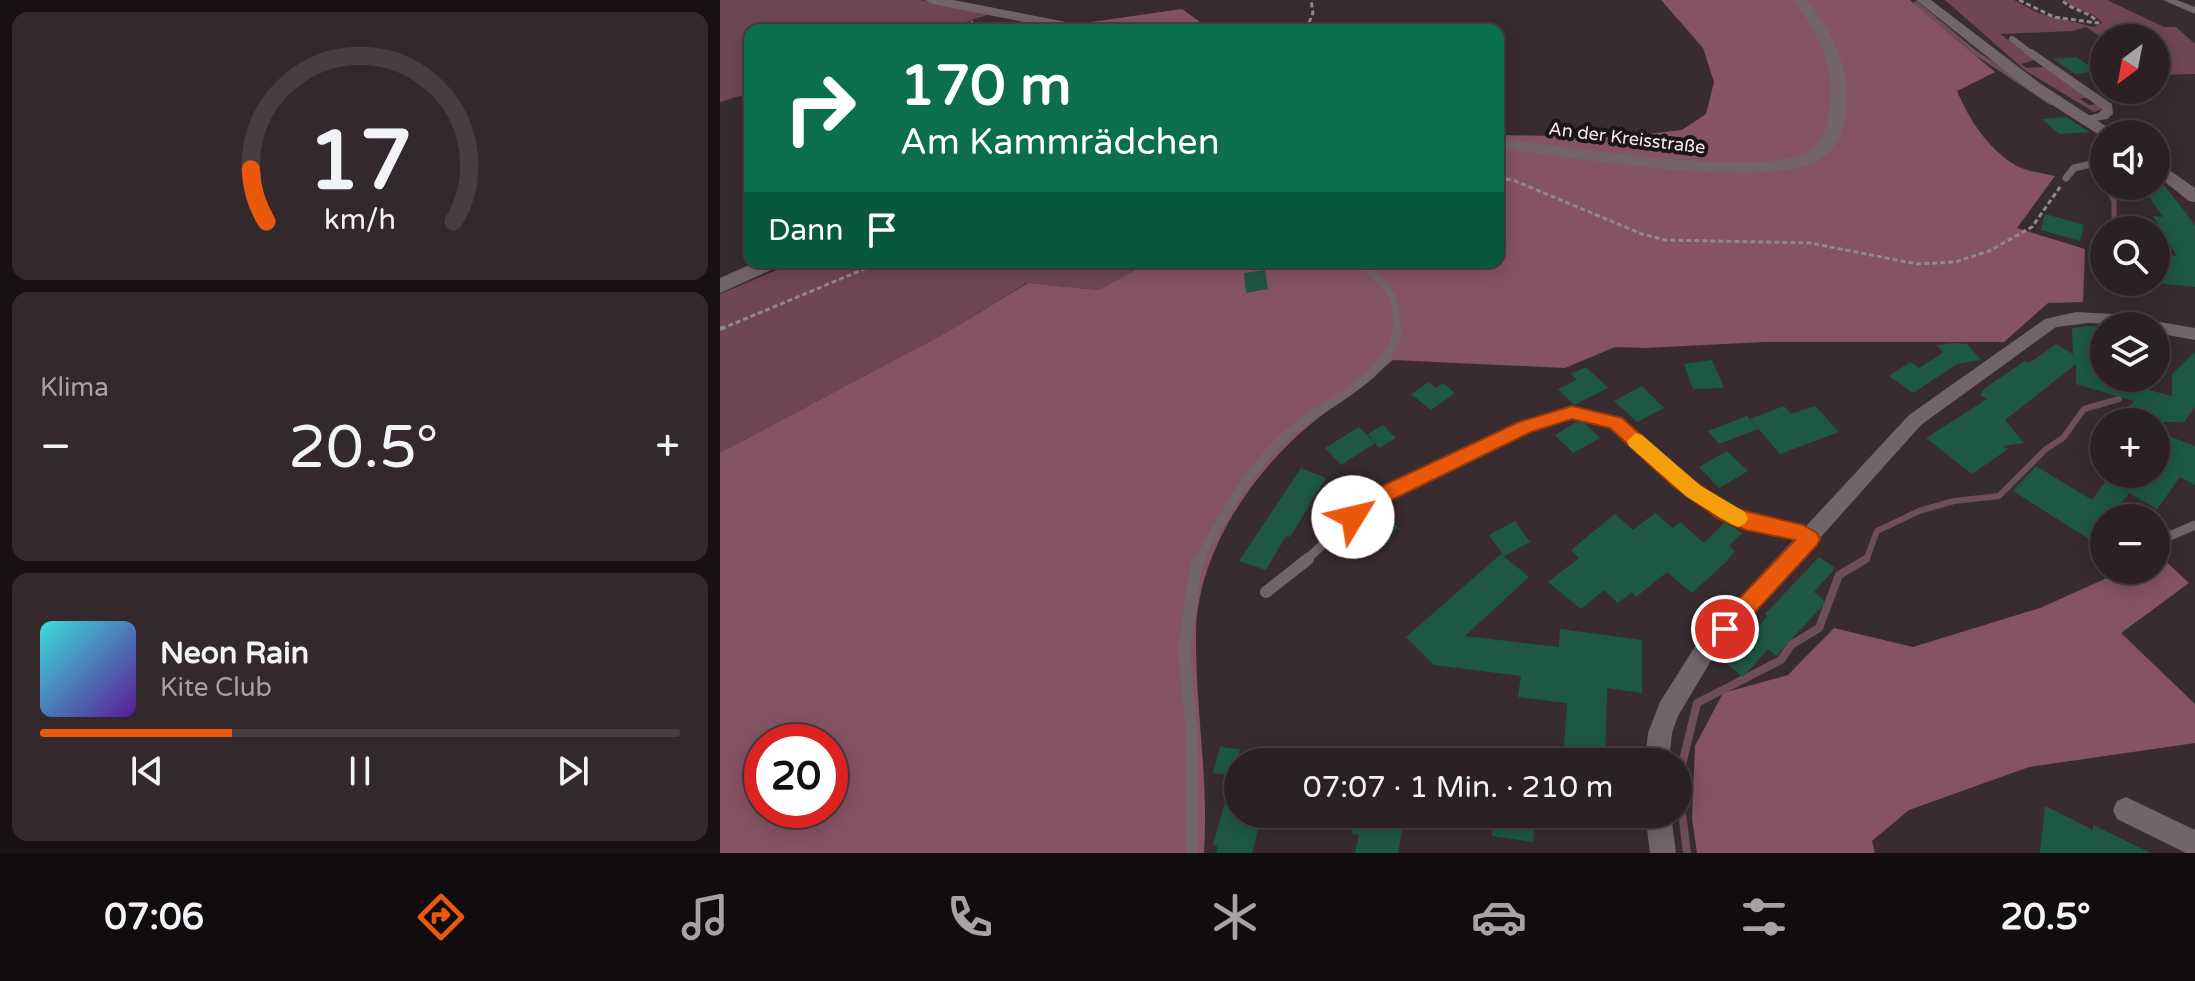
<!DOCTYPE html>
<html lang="de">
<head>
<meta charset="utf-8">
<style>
	body { margin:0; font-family:"Varela Round",sans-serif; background:#33292c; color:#f1f3f6; height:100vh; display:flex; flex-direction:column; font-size:30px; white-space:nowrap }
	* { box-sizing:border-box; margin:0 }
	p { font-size:26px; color:#a6a3a6 }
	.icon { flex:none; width:44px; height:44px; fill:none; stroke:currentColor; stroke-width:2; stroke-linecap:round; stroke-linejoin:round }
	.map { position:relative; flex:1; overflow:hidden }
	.drawer { display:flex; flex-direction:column; gap:12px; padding:12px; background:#181214; width:720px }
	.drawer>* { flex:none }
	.top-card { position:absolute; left:24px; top:24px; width:760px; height:244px; border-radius:16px; box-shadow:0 4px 20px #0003,0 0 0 2px #473e41; background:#0b6e4f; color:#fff; overflow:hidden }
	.needle { width:52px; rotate:212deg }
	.buttons { position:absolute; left:1370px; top:24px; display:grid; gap:16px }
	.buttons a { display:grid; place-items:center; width:80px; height:80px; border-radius:50%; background:#2b2124; box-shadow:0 4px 20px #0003,0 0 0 2px #473e41; font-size:40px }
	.speed { position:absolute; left:24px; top:724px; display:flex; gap:16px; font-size:40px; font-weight:700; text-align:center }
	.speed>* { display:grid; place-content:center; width:104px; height:104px; border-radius:50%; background:#2b2124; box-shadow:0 4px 20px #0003,0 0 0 2px #473e41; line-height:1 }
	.speed .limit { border:12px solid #d22; background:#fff; color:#111 }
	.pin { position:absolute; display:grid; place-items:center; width:68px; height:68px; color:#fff; margin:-34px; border:4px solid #fff; border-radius:50%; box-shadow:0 2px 8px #0007 }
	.me { position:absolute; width:88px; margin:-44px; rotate:54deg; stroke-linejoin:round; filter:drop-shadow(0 0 6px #0008) }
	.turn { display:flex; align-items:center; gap:28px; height:168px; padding:0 24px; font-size:36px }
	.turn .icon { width:104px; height:104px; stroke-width:2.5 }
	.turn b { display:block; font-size:56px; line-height:68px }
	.then { display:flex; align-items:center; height:76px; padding:0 24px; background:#0003; gap:16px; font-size:30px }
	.big { font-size:60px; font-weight:600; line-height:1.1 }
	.drawer .widget { flex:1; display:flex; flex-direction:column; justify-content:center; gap:12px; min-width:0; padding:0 28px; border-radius:16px; background:#33292c }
	.drawer .dial { align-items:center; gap:0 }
	.dial svg { height:208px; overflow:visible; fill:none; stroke:#473e41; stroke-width:7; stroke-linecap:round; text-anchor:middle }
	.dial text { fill:#f1f3f6; stroke:none }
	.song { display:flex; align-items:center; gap:24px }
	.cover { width:96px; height:96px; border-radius:12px; background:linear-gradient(135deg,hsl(180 70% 55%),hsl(270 70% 35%)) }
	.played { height:8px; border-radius:4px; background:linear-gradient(90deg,#ea580c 30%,#473e41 30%) }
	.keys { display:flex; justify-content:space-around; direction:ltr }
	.heat { display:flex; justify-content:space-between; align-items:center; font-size:44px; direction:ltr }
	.trip { position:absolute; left:504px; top:748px; width:468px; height:80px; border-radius:40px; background:#2b2124; box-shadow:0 4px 20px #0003,0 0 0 2px #473e41; font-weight:600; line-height:80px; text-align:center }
	.tabs { display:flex; height:128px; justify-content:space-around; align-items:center; background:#110d0e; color:#a6a3a6 }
	.tabs .icon { width:56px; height:56px }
	.tabs .current { color:#ea580c }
	.tabs b { font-size:36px; color:#f1f3f6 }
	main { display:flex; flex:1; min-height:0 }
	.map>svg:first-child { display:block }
</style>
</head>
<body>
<main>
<section class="drawer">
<div class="widget dial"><svg viewBox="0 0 100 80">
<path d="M14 69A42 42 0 1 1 86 69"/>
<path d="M14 69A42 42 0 0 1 8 49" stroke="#ea580c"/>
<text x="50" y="56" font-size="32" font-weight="700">17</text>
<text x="50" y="72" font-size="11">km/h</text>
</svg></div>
<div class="widget"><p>Klima</p>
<div class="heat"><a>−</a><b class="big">20.5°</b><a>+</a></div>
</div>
<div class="widget">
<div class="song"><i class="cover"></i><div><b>Neon Rain</b><p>Kite Club</p></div></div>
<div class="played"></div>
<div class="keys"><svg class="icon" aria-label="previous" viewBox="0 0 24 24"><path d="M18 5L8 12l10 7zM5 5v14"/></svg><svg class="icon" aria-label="pause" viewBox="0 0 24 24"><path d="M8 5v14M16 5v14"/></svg><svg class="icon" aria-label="next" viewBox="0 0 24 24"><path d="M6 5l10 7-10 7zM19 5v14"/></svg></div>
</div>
</section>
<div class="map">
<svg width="1475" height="853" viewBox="0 0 1475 853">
	<rect width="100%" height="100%" fill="#392c30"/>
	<path fill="#704654" d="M0 0H200L270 14 221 30H30V93L0 102Z
		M1225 0H1294L1318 13 1374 27 1382 23C1374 10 1355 12 1345 0H1387L1444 27H1456L1475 44V74L1436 75V38L1384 39 1366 27 1352 31 1280 34 1315 60 1301 64 1307 68 1324 67 1367 97 1360 99 1369 105 1378 104 1382 109 1374 112 1306 71Z
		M76 262H430L378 290 307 283 229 331 0 453V294Z"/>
	<path fill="#855364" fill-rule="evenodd" d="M941 0H1190L1275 72 1237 91C1250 121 1268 149 1297 166 1308 172 1324 173 1335 176L1297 228 1365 249 1363 302 1328 303 1284 342H1043L925 348 895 347 845 368 673 360C642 387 607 409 577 436 524 485 477 559 476 633 475 706 489 780 484 853H0V453L229 331 308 283 378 290 430 262H778V135L903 137 962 130 986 114 994 82 983 48ZM42 742H110V810H42Z
		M462 9 491 30H388L357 24Z
		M1439 555 1469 583 1401 633 1475 704V743L1309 767 1189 810 1152 841 1155 853H977L972 819 975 746 1003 693 1068 675 1114 628 1193 647 1320 608 1405 570H1436V556Z"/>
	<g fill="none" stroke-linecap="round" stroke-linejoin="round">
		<path stroke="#6e4e5a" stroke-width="4" d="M1196 3 1256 53 1331 103"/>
		<path stroke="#6e4e5a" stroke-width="5" d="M1394 230V201L1391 196 1398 186"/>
		<path stroke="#6e4e5a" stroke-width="6" d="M1143 561 1147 558 1157 531 1199 511 1234 501 1279 496 1326 449 1343 438 1364 409 1399 399"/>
		<path stroke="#6e4e5a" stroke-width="8" d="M967 853 958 781 977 703 1061 660 1071 645 1099 628 1119 575 1146 559"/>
	</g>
	<path fill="#1e5844" d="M1356 57 1377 71 1355 74 1334 59Z
		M1346 117 1368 131V132L1339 134 1322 119Z
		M1422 186H1445L1475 225V287L1436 283V253L1457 256 1433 216 1443 217Z
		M1325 214 1364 225 1360 241 1321 230Z
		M545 270 548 289 526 293 524 273Z
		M1369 326 1384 327V378L1452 396V374L1475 352V407L1464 422H1397L1414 401 1356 384V364L1285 420 1304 443 1283 446 1288 449 1252 474 1206 438 1267 399 1260 395 1265 388 1305 361 1309 363 1336 344 1353 354 1352 328Z
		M1234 343 1247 344 1261 360 1237 364 1193 393 1169 376 1190 362 1199 368 1223 353 1217 345Z
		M992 360 1004 388 973 389 964 364Z
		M866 367 888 388 854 405 838 389 857 380 851 374Z
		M709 382 716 388 723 383 735 393 711 410 691 394Z
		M922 386 944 408 917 422 894 401Z
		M1064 406 1071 414 1095 406 1119 432 1060 454 1030 419Z
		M1027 416 1038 429 999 444 988 431Z
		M856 422 865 423 880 438 853 453 835 435Z
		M663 425 676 438 659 448 648 434Z
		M639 427 655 443 621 465 605 448Z
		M1446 435 1475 446V485L1460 477 1437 509 1409 493 1390 518H1384V525L1372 541 1293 491 1316 466 1372 500 1391 474H1436V447Z
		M1007 451 1028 471 999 488 979 467Z
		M581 468 606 478 570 537 566 536 546 570 519 561Z
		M655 509 678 527 666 537 663 534 643 552 636 546 625 555 613 545Z
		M935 513 953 528 960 522 984 543 1005 522 1022 533 1009 546 1015 551 1006 562 972 593 947 572 916 597 912 592 898 603 884 590 861 609 828 582 859 558 851 550 895 514 913 530Z
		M795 521 810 542 784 556 769 535Z
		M781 554 809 577 745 636 839 647 840 629 922 640V693L887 688 885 755 844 748 847 703 798 697 801 676 714 665 686 637Z
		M1099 557 1115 568 1094 592 1106 602 1056 656 1048 649 1023 677 1005 662 1048 616 1045 614Z
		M500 747 520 749 513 775 493 773Z
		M513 774 518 775V814H542L532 853H496L498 845H493Z
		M1325 806 1373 830V825L1431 853H1320Z
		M636 814 684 821 678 853H635L639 835 632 834Z
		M774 814H815L813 842 772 836Z"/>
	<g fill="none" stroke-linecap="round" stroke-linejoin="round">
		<path stroke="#92878a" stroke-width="3" stroke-dasharray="5 3" stroke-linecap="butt" d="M1299 0 1334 17 1378 23C1370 11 1352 11 1342 0
			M228 30 253 22
			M586 30 593 13 591 0
			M778 178 793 180 922 234 945 240 1090 243 1197 264 1235 262 1269 251 1312 227 1340 187
			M1 329 161 262"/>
		<path stroke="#92878a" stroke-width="4" stroke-dasharray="8 4" stroke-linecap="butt" d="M0 329 5 327"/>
		<path stroke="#736469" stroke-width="6" d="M1292 39 1308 51"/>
		<path stroke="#736469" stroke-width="7" d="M1346 178 1354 168 1384 161
			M640 262C666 286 677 291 677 329"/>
		<path stroke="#736469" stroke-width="9" d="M1436 542 1475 525
			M479 561C504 514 531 465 571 431 603 404 677 373 677 327
			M585 561 650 501 805 427 852 413 896 422 960 481 1006 514 1026 522 1076 531 1090 539"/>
		<path stroke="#736469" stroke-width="12" d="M546 592 588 559
			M472 853 471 727 464 649 476 567 480 559"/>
		<path fill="#736469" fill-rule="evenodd" d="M1443 0H1457L1475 7V14Z
			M1304 49H1312L1392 104 1393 114 1387 119 1364 123V117L1379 113 1382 109 1304 53Z
			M1356 312 1393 314 1475 328V340L1436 333V326L1368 323 1336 327 1201 425 992 659 958 716 952 733 949 762H925L928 733 940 702 976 645 1189 415 1325 319Z
			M1406 797 1475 830V853H1466L1397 819 1393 810 1397 801Z
			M925 814H951L956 853H930Z"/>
		<path fill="#736469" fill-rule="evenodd" d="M205 0H233L367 26 374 30H345L212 4Z
			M1073 0H1087C1113 34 1131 67 1126 111 1124 130 1119 146 1102 158 1048 194 848 155 778 149V139C838 144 1049 182 1092 149 1106 138 1108 123 1110 106 1116 64 1097 33 1073 0Z
			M1196 0H1211L1321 84 1398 134H1384V138L1309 90Z
			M1436 161 1475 188V202L1469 201 1436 175Z
			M36 262H63L60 266 0 293V278Z"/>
	</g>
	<path fill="#ea580c" stroke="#983908" stroke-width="2" d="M852 406 902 418 967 476 1013 508 1083 525 1097 533 1100 539 1097 545 1013 636 1005 639 997 636 994 629 997 622 1075 540 1026 530 999 519 953 486 890 428 852 419 811 432 657 507C648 516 640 528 626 523L623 517 643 495 799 422Z"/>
	<path fill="#f59e0b" d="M916 433 922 435 981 486 1025 512 1028 518 1025 524 1018 527 1011 524 967 497 909 446 907 441Z"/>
	<g text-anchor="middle" stroke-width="8" stroke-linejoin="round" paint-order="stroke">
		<g font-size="18" fill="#f5ecee" stroke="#1c1618">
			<text transform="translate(907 138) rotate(7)" y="6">An der Kreisstraße</text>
		</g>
	</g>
</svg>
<div class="buttons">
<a><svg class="needle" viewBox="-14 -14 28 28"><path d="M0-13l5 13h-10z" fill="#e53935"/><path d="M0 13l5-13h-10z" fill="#a6a3a6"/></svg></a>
<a><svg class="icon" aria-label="sound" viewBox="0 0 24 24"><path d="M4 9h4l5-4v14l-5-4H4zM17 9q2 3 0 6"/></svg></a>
<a><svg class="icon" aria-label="search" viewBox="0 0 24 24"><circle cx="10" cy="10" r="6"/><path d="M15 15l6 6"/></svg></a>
<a><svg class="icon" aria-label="layers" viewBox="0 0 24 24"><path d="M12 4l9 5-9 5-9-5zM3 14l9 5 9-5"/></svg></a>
<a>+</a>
<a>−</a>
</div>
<div class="speed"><div class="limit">20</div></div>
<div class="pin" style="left:1005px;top:629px;background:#d93025"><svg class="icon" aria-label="arrive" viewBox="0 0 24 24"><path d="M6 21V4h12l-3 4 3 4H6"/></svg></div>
<svg class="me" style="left:633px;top:517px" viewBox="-20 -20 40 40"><circle r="19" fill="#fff"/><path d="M0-13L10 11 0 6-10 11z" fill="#ea580c"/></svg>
<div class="trip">07:07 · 1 Min. · 210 m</div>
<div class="top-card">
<div class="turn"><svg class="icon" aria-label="right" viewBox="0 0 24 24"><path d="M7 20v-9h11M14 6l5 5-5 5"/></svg><div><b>170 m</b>Am Kammrädchen</div></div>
<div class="then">Dann<svg class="icon" aria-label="arrive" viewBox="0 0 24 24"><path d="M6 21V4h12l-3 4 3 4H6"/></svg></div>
</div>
</div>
</main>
<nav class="tabs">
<b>07:06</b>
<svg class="icon current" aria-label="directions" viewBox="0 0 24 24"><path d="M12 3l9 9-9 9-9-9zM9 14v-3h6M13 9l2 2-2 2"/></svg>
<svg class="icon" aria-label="music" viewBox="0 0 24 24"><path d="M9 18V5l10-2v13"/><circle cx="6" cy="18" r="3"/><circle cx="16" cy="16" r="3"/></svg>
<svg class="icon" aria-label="phone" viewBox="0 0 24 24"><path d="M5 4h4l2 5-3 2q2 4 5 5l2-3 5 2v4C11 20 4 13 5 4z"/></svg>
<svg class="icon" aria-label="climate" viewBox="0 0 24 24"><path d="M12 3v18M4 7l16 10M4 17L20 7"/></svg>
<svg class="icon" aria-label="car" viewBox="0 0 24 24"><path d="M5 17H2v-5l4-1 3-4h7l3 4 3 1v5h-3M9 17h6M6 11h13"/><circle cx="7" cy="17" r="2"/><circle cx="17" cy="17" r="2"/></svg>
<svg class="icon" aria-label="filters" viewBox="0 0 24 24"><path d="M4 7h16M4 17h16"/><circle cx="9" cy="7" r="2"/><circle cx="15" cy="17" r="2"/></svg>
<b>20.5°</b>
</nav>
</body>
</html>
